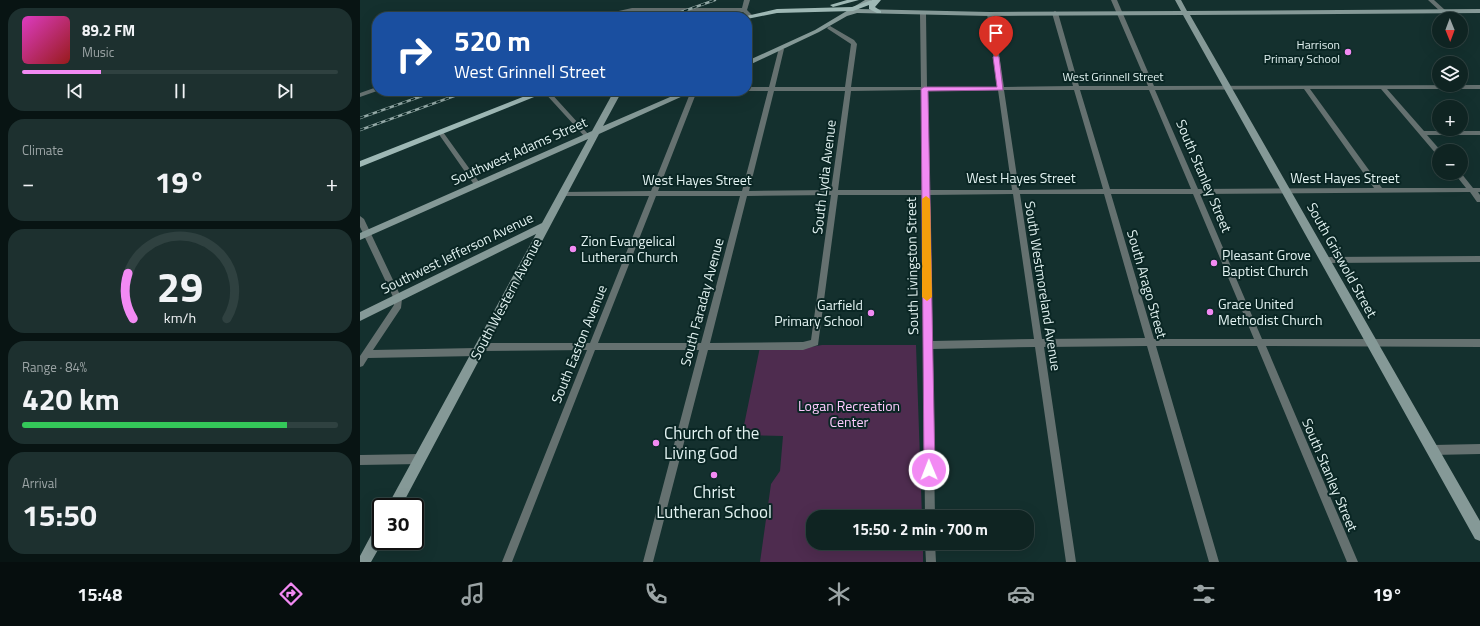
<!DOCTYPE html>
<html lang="en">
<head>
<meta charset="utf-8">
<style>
	body { margin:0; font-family:"Titillium Web",sans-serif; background:#1d302f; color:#f1f3f6; height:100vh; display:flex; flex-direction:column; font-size:15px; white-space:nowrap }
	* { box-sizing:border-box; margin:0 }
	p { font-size:13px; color:#9ba4a5 }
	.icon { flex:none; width:22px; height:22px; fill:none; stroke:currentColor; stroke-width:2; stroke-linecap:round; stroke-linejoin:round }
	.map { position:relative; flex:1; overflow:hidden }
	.drawer { display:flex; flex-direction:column; gap:8px; padding:8px; background:#081413; width:360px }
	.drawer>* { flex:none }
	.top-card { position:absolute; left:12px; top:12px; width:380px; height:84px; border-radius:16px; box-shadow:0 4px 16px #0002,0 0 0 1px #2f4140; background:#1a4fa0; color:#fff; overflow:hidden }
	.needle { width:26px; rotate:179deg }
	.tools { position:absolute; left:1072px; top:12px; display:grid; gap:8px }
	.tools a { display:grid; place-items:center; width:36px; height:36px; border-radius:50%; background:#0f2422; box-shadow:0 4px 16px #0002,0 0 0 1px #2f4140; font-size:20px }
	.speed { position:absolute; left:12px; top:498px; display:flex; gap:8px; font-size:20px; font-weight:700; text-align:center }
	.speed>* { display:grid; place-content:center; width:52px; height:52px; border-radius:50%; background:#0f2422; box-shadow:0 4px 16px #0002,0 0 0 1px #2f4140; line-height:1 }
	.speed .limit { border:2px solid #111; border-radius:6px; background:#fff; color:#111 }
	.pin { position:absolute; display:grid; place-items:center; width:34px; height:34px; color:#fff; margin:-41px -17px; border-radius:50% 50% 50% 0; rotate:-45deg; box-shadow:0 0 4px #0007 }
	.pin .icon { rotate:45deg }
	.me { position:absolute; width:44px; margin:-22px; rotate:359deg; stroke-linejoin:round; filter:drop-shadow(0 0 3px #0008) }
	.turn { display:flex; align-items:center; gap:14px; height:84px; padding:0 16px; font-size:18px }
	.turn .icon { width:52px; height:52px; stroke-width:2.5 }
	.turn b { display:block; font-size:28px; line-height:34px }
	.big { font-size:30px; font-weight:700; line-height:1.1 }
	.drawer .widget { flex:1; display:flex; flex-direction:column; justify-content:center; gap:6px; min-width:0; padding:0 14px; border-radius:16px; background:#1d302f }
	.drawer .dial { align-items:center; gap:0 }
	.dial svg { height:104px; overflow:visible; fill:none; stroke:#2f4140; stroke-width:7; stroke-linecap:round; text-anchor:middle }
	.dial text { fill:#f1f3f6; stroke:none }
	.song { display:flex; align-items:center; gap:12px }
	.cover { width:48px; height:48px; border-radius:6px; background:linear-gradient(135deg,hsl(310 70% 55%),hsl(0 70% 35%)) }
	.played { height:4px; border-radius:2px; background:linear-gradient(90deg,#f28af3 25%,#2f4140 25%) }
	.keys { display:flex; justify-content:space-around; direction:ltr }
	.heat { display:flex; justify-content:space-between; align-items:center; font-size:22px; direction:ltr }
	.charge { height:6px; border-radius:3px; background:linear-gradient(90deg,#34c759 84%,#2f4140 0) }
	.trip { position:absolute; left:446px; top:510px; width:228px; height:40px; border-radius:16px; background:#0f2422; box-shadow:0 4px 16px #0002,0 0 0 1px #2f4140; font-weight:700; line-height:40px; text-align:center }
	.dock { display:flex; height:64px; justify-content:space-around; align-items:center; background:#060e0e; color:#9ba4a5 }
	.dock .icon { width:28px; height:28px }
	.dock .current { color:#f28af3 }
	.dock b { font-size:18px; color:#f1f3f6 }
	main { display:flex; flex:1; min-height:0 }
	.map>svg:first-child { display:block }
</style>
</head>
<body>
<main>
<section class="drawer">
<div class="widget">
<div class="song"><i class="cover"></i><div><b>89.2 FM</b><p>Music</p></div></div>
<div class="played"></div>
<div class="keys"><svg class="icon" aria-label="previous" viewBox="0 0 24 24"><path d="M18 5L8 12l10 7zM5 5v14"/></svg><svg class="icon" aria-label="pause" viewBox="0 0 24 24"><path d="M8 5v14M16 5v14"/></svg><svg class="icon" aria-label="next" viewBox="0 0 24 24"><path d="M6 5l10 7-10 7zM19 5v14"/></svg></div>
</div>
<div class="widget"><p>Climate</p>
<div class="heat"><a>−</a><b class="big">19°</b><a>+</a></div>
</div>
<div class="widget dial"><svg viewBox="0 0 100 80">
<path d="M14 69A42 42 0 1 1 86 69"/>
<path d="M14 69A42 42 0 0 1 10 34" stroke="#f28af3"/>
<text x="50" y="56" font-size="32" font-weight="700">29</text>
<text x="50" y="72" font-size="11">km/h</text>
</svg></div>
<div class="widget"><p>Range · 84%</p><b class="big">420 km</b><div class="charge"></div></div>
<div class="widget"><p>Arrival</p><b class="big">15:50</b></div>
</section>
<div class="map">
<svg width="1120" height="562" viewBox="0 0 1120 562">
	<rect width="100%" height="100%" fill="#14302e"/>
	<path fill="#4e2c4f" d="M462 345H556L562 517H453V543H563V562H400L411 484 420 471 423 436 382 435 400 347H451Z"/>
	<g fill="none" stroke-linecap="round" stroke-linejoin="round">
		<path fill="#657170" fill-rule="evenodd" d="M384 0H390L387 10 392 15V17H388L383 12H272L243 17H232L272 8H382Z
			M751 0H757L794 86 1120 85V89H1027L1064 131H1120V135H1067L1081 151H1079V155H1077L1021 89H950L1022 188H1106L1094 173H1101L1113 188H1120V192H1118L1120 195V202H1117L1110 192 840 194 902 339H1120V347L906 346 998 562H987L897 346H796L859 562H849L787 346 684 347 716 562H706L675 347 572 349 575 517H565L562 195H478L458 345 443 350H348L293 562H283L339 350H235L152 562H142L227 350 121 351 120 355 117 356 8 358 3 366 0 367V356L34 305V299L0 227V216L4 219 42 299 41 308 13 350 116 348 117 344 120 343H230L289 196H203L199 194 203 192 291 191 331 91H337L298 191H382L408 91H387V87H409L419 48 424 49 415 87H485L491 44 468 29 467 28 470 26 494 40 497 44 491 87H561L560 14 563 12 566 14 567 87H638L627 14 630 12 633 14 644 87 713 86 692 13 695 11 698 13 719 86H788ZM944 89 1014 188 838 189 795 90ZM561 90 562 190H478L491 91ZM567 90H638L652 190H569ZM644 90H714L743 189 659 190ZM720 90H789L831 189H750ZM414 91H485L471 190 389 191ZM653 194 674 339 572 341 569 195ZM660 194H744L785 338 682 339ZM751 194H833L894 339H794ZM471 195 451 340 443 342 350 343 387 196ZM296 196H380L341 343H238Z
			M1068 0H1074L1085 10V12H1081Z
			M17 87V91L0 97V93Z
			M183 91H189L229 135V137H225Z
			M81 131 83 132 119 182 120 184 119 186H115L78 133Z
			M1120 256V262L965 263 961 260 965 257Z
			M1120 444V454L1073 455 1070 453 1068 450 1070 447 1073 445Z
			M60 454 63 456 65 459 63 462 60 464 0 465V455Z
			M565 543H575L576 562H566Z"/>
		<path fill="#859997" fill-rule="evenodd" d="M505 0H512L498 9 630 12 821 11 815 0H821L827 11 1120 9V13L830 15 1120 521V541L1115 539 823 15 630 16 497 13 487 16 459 32 387 66V61L455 30Z
			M254 91H262L243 126 324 91H334L239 134 41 507H27L176 234 0 321V312L182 223 228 139 0 240V233L232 131Z
			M21 524V541H23L11 562H0V556L16 526Z"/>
		<path fill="#9eb8b5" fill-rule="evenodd" d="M487 0H499L473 7 470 5Z
			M512 0H521L515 7 521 11V13H517L509 9V5L493 11 417 13 387 19V17H382L417 9 492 7Z
			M178 91H189L0 167V161Z"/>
		<defs>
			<path id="rail" d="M307 17 355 0
				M0 118 76 91
				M0 130 108 91"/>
		</defs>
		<use href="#rail" stroke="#93a8a6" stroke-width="2.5"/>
		<use href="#rail" stroke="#0a2624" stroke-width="1.5" stroke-dasharray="4.5" stroke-linecap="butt"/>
	</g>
	<path fill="#f28af3" stroke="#9d5a9e" d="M636 55 639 57 643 90 568 91 575 470 573 474 569 476 565 474 564 470 561 89 564 87H637L633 57Z"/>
	<path fill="#f59e0b" d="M566 196 570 199 572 297 567 301 562 297V199Z"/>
	<g fill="#f28af3" stroke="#0a2624" stroke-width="1.5">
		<circle cx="988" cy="52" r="4"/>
		<circle cx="213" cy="249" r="4"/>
		<circle cx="854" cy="263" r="4"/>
		<circle cx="850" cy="312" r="4"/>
		<circle cx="511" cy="313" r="4"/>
		<circle cx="296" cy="443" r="4"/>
		<circle cx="354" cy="475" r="4"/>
	</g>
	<g text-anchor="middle" stroke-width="4" stroke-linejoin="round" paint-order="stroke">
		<g font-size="12" fill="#e2f2f1" stroke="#0a2624" text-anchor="end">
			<text x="980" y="49">Harrison<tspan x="980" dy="14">Primary School</tspan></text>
		</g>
		<g font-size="12" fill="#e2f2f1" stroke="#0a2624">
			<text x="753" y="81">West Grinnell Street</text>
		</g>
		<g font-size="14" fill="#e2f2f1" stroke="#0a2624">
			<text transform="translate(159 151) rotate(-24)" y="5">Southwest Adams Street</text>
			<text transform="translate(844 176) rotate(67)" y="5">South Stanley Street</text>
			<text transform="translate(464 177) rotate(-83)" y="5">South Lydia Avenue</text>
			<text x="661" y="183">West Hayes Street</text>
			<text x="985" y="183">West Hayes Street</text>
			<text x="337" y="185">West Hayes Street</text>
			<text transform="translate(97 253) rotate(-26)" y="5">Southwest Jefferson Avenue</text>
			<text transform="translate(982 260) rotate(61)" y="5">South Griswold Street</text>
			<text transform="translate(552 266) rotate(-91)" y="5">South Livingston Street</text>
			<text transform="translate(787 284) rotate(74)" y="5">South Arago Street</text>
			<text transform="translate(683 286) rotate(81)" y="5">South Westmoreland Avenue</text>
			<text transform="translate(146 299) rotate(-62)" y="5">South Western Avenue</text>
			<text transform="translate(342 302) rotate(-75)" y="5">South Faraday Avenue</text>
			<text transform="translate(219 344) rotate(-68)" y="5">South Easton Avenue</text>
			<text transform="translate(970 475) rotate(67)" y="5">South Stanley Street</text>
		</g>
		<g font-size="14" fill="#e2f2f1" stroke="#0a2624" text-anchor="start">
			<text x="221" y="246">Zion Evangelical<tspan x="221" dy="16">Lutheran Church</tspan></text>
			<text x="862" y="260">Pleasant Grove<tspan x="862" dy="16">Baptist Church</tspan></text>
			<text x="858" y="309">Grace United<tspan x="858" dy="16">Methodist Church</tspan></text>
			<text x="503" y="310" text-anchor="end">Garfield<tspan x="503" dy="16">Primary School</tspan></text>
		</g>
		<g font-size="14" fill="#fdcafd" stroke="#0a2624">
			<text x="489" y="411">Logan Recreation<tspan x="489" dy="16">Center</tspan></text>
		</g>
		<g font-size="17" fill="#e2f2f1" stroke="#0a2624" text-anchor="start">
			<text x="304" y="439">Church of the<tspan x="304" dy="20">Living God</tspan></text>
			<text x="354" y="498" text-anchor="middle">Christ<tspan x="354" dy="20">Lutheran School</tspan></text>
		</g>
	</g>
</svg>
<div class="tools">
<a><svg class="needle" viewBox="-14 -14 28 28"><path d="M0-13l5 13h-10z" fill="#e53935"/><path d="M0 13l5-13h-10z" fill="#9ba4a5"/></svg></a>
<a><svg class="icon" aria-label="layers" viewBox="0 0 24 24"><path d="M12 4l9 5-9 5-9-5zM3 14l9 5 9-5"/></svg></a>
<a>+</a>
<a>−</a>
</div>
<div class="speed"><div class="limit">30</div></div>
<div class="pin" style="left:636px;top:57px;background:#d93025"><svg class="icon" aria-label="arrive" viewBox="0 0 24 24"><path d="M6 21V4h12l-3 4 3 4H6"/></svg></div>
<svg class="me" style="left:569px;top:470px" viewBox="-20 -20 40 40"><circle r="17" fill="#f28af3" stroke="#fff" stroke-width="3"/><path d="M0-11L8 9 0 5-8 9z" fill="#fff"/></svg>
<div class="trip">15:50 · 2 min · 700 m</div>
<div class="top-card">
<div class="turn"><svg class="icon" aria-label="right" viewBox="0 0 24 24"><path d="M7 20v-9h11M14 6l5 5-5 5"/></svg><div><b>520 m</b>West Grinnell Street</div></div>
</div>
</div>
</main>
<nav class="dock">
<b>15:48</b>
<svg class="icon current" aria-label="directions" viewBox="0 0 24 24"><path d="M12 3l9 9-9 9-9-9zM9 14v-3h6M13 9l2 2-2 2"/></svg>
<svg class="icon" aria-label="music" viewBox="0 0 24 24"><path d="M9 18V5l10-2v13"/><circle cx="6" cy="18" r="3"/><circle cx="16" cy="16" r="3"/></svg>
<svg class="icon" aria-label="phone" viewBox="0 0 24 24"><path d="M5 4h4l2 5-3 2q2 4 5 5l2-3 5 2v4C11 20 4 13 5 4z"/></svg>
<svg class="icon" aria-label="climate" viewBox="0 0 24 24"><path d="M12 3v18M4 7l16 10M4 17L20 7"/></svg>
<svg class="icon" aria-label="car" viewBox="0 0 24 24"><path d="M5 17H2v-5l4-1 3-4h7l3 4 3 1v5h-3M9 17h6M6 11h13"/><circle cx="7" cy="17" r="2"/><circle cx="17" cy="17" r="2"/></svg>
<svg class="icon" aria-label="filters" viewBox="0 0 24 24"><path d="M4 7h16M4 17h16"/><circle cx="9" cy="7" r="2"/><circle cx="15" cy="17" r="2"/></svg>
<b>19°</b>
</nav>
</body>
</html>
